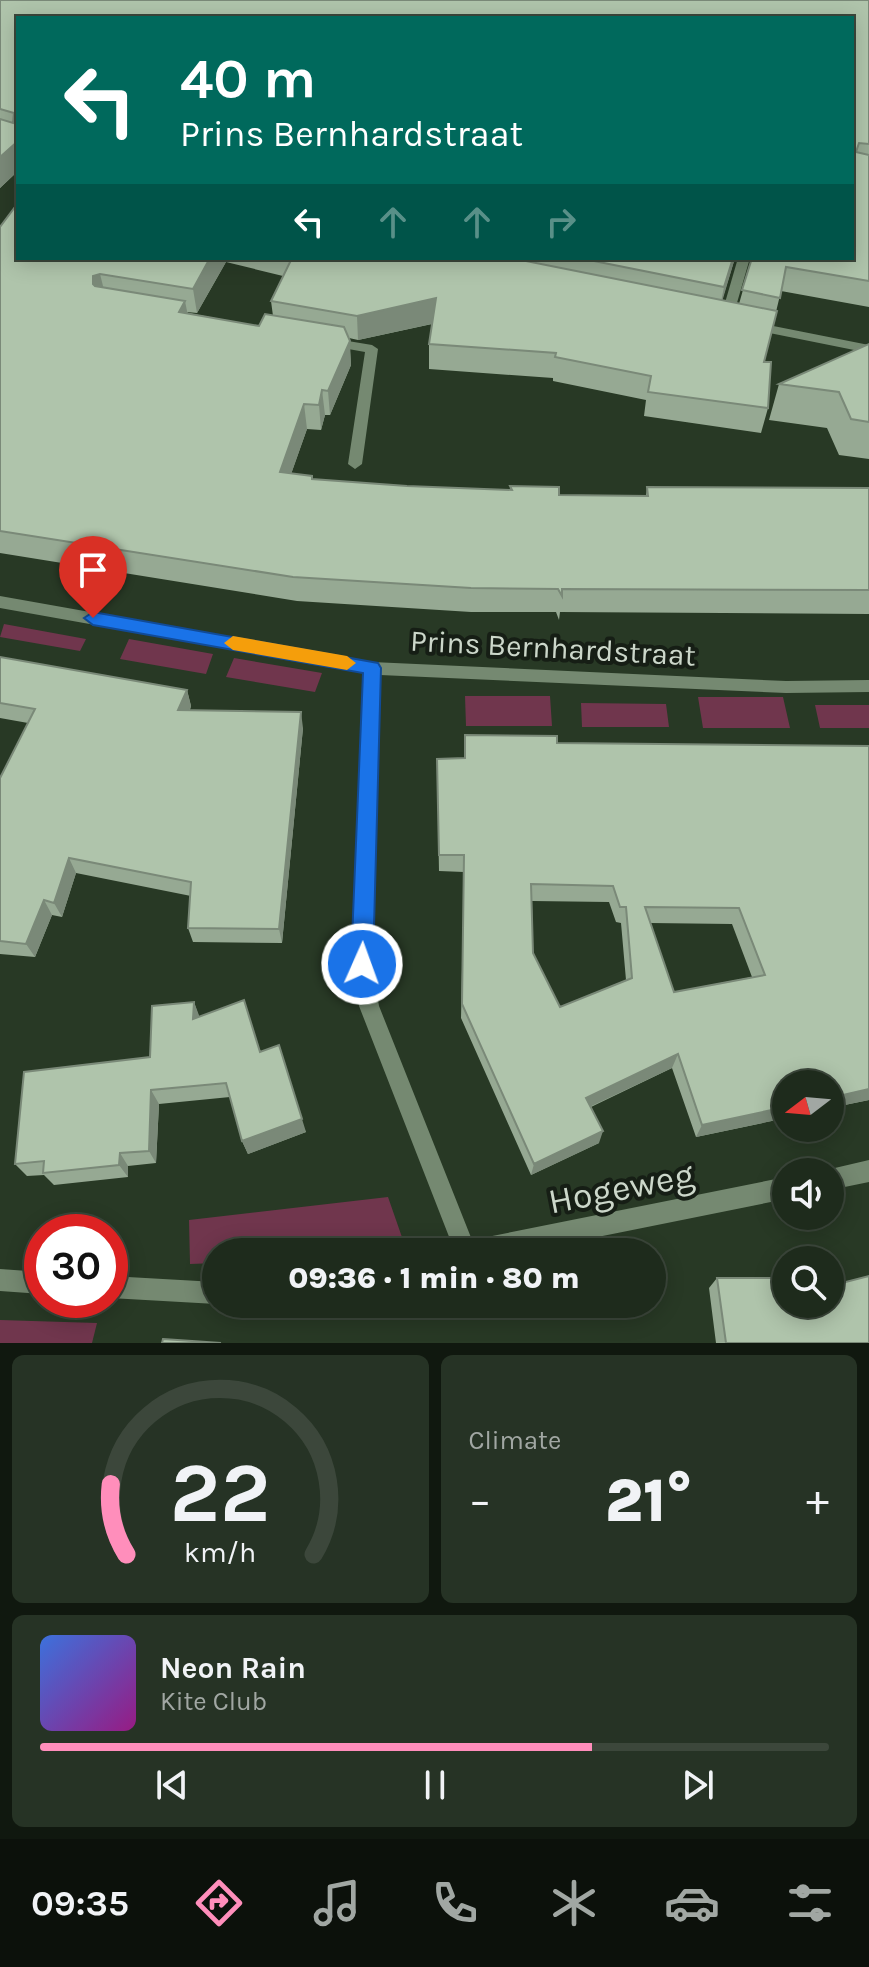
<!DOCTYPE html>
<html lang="en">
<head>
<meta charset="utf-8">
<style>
	body { margin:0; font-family:Karla,sans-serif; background:#263325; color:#f1f3f6; height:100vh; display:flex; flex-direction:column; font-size:30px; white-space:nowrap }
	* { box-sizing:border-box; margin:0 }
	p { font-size:26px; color:#a1a7a3 }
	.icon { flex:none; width:44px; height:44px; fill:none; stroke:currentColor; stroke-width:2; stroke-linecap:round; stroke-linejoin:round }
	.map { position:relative; height:1343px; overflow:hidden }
	.panel { display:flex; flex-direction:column; gap:12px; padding:12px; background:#10180f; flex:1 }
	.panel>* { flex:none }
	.top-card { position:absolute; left:16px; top:16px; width:838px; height:244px; border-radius:0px; box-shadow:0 4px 20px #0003,0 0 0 2px #3c473b; background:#00695c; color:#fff; overflow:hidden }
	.needle { width:52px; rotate:254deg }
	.fabs { position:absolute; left:772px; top:1070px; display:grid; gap:16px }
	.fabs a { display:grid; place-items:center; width:72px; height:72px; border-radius:50%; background:#1e2b1c; box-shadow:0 4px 20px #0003,0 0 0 2px #3c473b; font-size:40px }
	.speed { position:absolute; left:24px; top:1214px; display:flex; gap:16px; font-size:40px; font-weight:700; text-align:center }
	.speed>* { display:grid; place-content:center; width:104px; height:104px; border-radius:50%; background:#1e2b1c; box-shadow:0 4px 20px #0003,0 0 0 2px #3c473b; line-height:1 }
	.speed .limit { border:12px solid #d22; background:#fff; color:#111 }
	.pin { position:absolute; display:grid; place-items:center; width:68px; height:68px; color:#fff; margin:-82px -34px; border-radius:50% 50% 50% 0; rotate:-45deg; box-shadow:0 0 8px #0007 }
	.pin .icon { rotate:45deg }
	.me { position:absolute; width:88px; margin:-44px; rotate:2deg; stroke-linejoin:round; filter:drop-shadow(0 0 6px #0008) }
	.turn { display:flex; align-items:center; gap:28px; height:168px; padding:0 32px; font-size:36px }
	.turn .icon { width:104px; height:104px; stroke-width:2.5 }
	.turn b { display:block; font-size:56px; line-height:68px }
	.lanes { display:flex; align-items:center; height:76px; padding:0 32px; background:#0003; justify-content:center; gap:40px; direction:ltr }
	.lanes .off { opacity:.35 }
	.big { font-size:60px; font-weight:800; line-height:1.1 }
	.panel .tile { flex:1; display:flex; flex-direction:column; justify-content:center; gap:12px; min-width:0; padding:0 28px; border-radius:12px; background:#263325 }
	.panel .dial { align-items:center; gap:0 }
	.dial svg { height:208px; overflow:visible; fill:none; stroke:#3c473b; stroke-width:7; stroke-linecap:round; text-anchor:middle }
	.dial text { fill:#f1f3f6; stroke:none }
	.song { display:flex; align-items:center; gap:24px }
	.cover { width:96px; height:96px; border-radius:12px; background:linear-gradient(135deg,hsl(220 70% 55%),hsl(310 70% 35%)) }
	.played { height:8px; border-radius:4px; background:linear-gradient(90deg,#ff8ebb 70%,#3c473b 70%) }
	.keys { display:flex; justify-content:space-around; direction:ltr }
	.heat { display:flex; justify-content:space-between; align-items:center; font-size:44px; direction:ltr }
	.panel .tiles { flex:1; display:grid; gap:12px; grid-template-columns:1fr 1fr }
	.tile:last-child { grid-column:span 2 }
	.trip { position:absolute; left:202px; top:1238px; width:464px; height:80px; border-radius:40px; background:#1e2b1c; box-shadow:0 4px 20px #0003,0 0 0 2px #3c473b; font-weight:800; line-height:80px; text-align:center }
	.tabs { display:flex; height:128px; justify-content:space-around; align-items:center; background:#0c110b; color:#a1a7a3 }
	.tabs .icon { width:56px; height:56px }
	.tabs .current { color:#ff8ebb }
	.tabs b { font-size:36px; color:#f1f3f6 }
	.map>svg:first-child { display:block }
</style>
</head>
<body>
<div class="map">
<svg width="869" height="1343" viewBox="0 0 869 1343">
	<rect width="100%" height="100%" fill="#283925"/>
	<path fill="#70364d" d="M4 624 86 639 80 651 0 637Z
		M129 639 213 654 206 674 120 659Z
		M234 658 322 673 315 692 226 677Z
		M465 696H550L552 726H466Z
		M698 697H783L790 728H703Z
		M581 703 666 704 669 727H582Z
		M815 705H869V728H820Z
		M388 1197 404 1243 335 1252H216V1263L190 1264 189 1220Z
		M0 1320 97 1323 92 1343H0Z"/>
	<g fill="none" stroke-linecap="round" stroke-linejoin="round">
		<path fill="#758971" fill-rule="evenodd" d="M330 338 372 345 378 349 362 464 355 469 348 464 365 352 326 345 324 342Z"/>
		<path fill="#758971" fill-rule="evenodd" d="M738 258H750L732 320 726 324 720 320Z
			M753 322 869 345V353L749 329V323Z
			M0 596 372 662 786 681 869 680V692L786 693 380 675 372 964 379 1006 472 1240 786 1177V1199L523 1252H455L359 1006 352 964 364 673 0 608Z
			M869 1160V1182L830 1190V1172L822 1171Z
			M0 1269 42 1272V1294L0 1291Z
			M110 1276 216 1282V1304L110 1298Z"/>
	</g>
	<path fill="#96a993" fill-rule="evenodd" d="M0 0H869V307L781 291 764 362 768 408 761 433 644 416 646 400 553 381V378L429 369V344L432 324 358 340 349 338 351 365 330 415H325L321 430 307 429 291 474 313 479 407 486 510 490V486L559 495 646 496 647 487 869 488V614L560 612 559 620 556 612H471L297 601 0 553V227L18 258H735L722 300 739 304 752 258H852L18 18V171L0 188ZM226 262 283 276 271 301 273 316 259 326 188 313 187 312 197 313Z
		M869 344V459L839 455 827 428 769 420 779 384Z
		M0 657 187 690 191 706 190 710 303 728 282 943 193 942 188 928 191 896 76 873 62 917 52 915 35 957 0 954V778L28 723 0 718Z
		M465 735 557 743 869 746V1100L830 1108V1084H786V1118L696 1137 672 1068 591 1107 599 1143 531 1175 461 1018 464 872 439 871 437 759 464 758ZM532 901 609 902 616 922 621 923 626 980 560 1007 533 953ZM650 923 732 924 752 977 674 992Z
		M194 1002 199 1017 260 1052 306 1132 248 1154 242 1141 230 1097 159 1104 156 1163 128 1166V1177L54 1185 44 1175 27 1176 15 1164 150 1057Z
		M717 1278 786 1304 869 1343H716L709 1288Z"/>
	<path fill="#7a8978" d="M18 141V171L0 188V157Z
		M210 258H225L226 262 197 313 193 289Z
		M733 258H735L719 312 724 287Z
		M100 274 106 298 93 284V276Z
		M436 298V323L358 340 357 316Z
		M185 301 190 326 179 312Z
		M350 341 351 365 330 415 328 391Z
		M322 390 325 415 321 430 319 405Z
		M304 404 307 429 283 497 280 472Z
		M187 690 191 706 183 726 178 710Z
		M301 712 303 728 282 943 279 929Z
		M69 858 76 873 62 917 54 903Z
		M44 900 52 915 35 957 26 944Z
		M194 1002 200 1018 193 1019Z
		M678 1054 672 1068 583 1110 586 1098Z
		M869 1089V1100L830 1108V1098Z
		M151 1090 159 1104 156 1163 149 1151Z
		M786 1107V1118L696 1137 702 1125Z
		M302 1119 306 1132 248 1154 242 1141Z
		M603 1131 599 1143 531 1175 534 1164Z
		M120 1153 128 1166V1177L119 1165Z"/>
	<path fill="#afc4ab" stroke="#7a8978" stroke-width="2" fill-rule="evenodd" d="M0 0H869V144L859 143 856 152 869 155V281L786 267 780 298 742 290 752 258H852V18H18V141L0 157V119L13 123 14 113 0 109Z
		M18 203V258H210L193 289 100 274 93 276V284L95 286 185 301 179 312 259 326 265 314 344 327 350 341 328 391 322 390 319 405 304 404 280 472 312 476V479L407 486 512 490 510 486 559 487V495L648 496 647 487 869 488V590L562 589V596L558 589 471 588 293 577 0 531V227Z
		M292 258H511L777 311 764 362H771L768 408 648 392 651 376 555 357 556 353 429 344 436 298 357 316 271 301Z
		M579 258H733L724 287Z
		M869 344V422L851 419 839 392 779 384Z
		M0 657 187 690 178 710 301 712 279 929 188 928 191 882 69 858 54 903 44 900 26 944 0 941V778L35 709 0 703Z
		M465 735 557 736V743L869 746V1089L830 1098V1084H786V1107L702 1125 678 1054 586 1098 603 1131 534 1164 462 1004 464 855H439L437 759 465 758ZM531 884 613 886 620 907H626L632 978 560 1007 533 953ZM645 907 739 908 765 975 674 992Z
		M244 1000 260 1052 279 1045 302 1119 242 1141 226 1083 151 1090 149 1151 120 1153 119 1165 43 1173 44 1161 15 1164 24 1072 150 1057 152 1006 194 1002 193 1019Z
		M869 1276V1343H726L717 1278H786V1304H830V1286Z
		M163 1339 221 1343H162Z"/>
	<path fill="#1a73e8" stroke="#114b97" stroke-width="2" d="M93 612 378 663 381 668 373 964 369 971 362 974 354 971 351 964 363 673 93 625 84 618Z"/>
	<path fill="#f59e0b" d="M233 636 347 656 356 663 347 670 233 650 224 643Z"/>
	<g text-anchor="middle" stroke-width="8" stroke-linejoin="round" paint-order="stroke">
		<g font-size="30" fill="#ccd7ca" stroke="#161e15">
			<text transform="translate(553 648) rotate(3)" y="10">Prins Bernhardstraat</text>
		</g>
		<g font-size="36" fill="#ccd7ca" stroke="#161e15">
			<text transform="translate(621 1187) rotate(-11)" y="13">Hogeweg</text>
		</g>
	</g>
</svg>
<div class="fabs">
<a><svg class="needle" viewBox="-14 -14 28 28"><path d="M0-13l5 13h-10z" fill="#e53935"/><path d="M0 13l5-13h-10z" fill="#a1a7a3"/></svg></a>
<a><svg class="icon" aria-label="sound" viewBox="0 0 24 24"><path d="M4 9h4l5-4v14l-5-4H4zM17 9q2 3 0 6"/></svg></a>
<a><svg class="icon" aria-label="search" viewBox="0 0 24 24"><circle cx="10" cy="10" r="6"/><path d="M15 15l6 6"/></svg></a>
</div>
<div class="speed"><div class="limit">30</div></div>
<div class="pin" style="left:93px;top:618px;background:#d93025"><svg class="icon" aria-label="arrive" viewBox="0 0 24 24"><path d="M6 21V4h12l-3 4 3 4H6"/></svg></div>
<svg class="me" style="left:362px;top:964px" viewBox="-20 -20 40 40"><circle r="17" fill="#1a73e8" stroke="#fff" stroke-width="3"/><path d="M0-11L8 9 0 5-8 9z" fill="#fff"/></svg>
<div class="trip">09:36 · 1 min · 80 m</div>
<div class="top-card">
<div class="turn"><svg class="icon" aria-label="left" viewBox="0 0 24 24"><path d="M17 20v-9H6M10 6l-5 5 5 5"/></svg><div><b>40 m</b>Prins Bernhardstraat</div></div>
<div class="lanes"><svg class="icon" aria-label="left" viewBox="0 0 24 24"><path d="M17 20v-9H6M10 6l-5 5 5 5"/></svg><svg class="icon off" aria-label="ahead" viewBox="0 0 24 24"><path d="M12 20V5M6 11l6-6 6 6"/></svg><svg class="icon off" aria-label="ahead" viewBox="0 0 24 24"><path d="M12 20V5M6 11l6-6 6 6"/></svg><svg class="icon off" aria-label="right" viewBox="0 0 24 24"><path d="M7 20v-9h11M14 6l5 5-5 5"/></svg></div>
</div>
</div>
<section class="panel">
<div class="tiles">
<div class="tile dial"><svg viewBox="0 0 100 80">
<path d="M14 69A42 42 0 1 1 86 69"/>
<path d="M14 69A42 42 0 0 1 8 42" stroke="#ff8ebb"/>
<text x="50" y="56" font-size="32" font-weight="700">22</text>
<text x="50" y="72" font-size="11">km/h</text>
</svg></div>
<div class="tile"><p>Climate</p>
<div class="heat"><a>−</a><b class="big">21°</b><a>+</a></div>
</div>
<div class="tile">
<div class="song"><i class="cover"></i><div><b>Neon Rain</b><p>Kite Club</p></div></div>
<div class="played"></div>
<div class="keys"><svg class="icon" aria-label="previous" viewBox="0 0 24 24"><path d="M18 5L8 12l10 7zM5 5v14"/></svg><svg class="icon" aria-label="pause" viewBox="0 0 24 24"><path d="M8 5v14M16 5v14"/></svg><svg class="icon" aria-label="next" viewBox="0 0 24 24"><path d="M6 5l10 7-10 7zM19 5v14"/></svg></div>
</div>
</div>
</section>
<nav class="tabs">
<b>09:35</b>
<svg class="icon current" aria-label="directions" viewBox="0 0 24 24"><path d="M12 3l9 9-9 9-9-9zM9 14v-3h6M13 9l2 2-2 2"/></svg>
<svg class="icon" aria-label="music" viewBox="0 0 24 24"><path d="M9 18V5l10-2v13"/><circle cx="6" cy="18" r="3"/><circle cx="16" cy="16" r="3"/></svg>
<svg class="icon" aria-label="phone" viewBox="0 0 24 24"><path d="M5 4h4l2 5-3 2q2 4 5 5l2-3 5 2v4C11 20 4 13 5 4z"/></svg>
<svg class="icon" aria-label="climate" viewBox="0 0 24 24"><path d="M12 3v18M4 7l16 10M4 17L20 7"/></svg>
<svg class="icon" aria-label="car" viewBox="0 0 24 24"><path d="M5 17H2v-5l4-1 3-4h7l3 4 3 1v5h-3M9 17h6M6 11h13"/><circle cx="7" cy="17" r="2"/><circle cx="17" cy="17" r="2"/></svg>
<svg class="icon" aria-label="filters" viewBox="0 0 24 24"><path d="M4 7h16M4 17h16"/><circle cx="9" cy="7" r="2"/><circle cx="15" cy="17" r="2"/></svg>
</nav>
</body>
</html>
